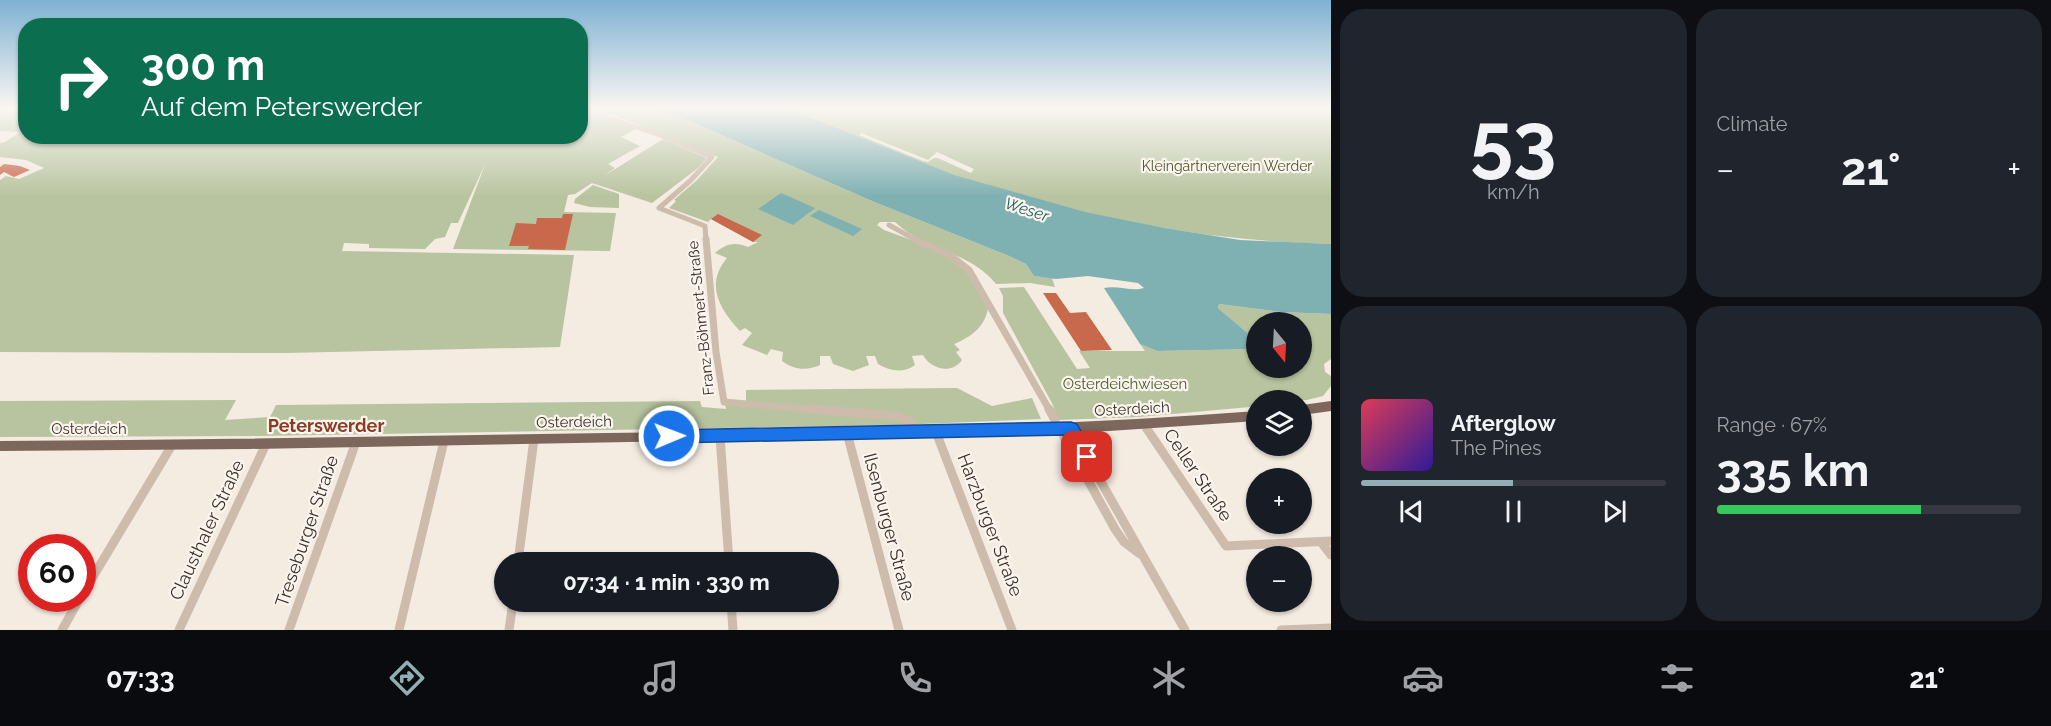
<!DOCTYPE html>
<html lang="en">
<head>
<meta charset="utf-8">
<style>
	body { margin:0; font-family:Raleway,sans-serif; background:#20242c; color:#f1f3f6; height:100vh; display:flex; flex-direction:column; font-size:22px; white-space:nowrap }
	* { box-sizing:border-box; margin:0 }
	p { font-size:20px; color:#9ea1a6 }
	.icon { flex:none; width:33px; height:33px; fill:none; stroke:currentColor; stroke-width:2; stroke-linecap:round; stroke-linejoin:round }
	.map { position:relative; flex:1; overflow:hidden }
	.panel { display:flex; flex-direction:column; gap:9px; padding:9px; background:#0d0f14; width:720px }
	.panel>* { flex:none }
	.banner { position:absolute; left:18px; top:18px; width:570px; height:126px; border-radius:24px; box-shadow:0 2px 4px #0004; background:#0b6e4f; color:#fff; overflow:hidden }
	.needle { width:39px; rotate:162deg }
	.fabs { position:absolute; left:1246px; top:312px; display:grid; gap:12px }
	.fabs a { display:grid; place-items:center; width:66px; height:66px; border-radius:50%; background:#171b24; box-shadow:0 2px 4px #0004; font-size:30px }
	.speed { position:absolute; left:18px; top:534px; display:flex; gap:12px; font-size:30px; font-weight:700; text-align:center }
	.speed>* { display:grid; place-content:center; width:78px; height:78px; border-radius:50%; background:#171b24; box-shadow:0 2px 4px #0004; line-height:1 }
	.speed .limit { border:9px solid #d22; background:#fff; color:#111 }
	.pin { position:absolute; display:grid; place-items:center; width:51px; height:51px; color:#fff; margin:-26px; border-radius:12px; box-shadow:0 3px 9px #0006 }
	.me { position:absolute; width:66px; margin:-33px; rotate:89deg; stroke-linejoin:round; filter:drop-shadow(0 0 4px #0008) }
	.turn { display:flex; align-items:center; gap:21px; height:126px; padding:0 24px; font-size:27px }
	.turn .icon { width:78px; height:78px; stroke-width:2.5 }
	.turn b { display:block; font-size:42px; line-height:51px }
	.big { font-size:45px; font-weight:700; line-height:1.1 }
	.panel .widget { flex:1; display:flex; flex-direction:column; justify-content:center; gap:9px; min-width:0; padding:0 21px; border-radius:24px; background:#20242c }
	.panel .dial { align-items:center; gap:0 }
	.dial b { font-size:78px; line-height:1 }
	.song { display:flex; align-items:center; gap:18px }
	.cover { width:72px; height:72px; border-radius:9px; background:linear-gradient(135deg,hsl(350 70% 55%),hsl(250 70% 35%)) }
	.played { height:6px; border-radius:3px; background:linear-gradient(90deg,#92aeb2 50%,#363941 50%) }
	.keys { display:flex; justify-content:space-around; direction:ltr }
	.heat { display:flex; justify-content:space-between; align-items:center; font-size:33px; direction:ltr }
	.charge { height:9px; border-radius:4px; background:linear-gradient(90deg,#34c759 67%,#363941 0) }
	.panel .tiles { flex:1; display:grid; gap:9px; grid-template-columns:repeat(2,1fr) }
	.trip { position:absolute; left:494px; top:552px; width:345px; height:60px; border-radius:30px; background:#171b24; box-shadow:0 2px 4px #0004; font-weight:700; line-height:60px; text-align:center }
	.tab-bar { display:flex; height:96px; justify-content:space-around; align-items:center; background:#090b0e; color:#9ea1a6 }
	.tab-bar .icon { width:42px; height:42px }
	.tab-bar .active { color:#92aeb2 }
	.tab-bar b { font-size:27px; color:#f1f3f6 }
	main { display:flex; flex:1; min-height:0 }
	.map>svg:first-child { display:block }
</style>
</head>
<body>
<main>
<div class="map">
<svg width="1331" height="630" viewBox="0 0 1331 630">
	<rect width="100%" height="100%" fill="#f4ebe1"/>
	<path fill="#b8c4a0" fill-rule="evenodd" d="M0 109H25L26 136 255 137 237 139 236 144 266 138V136H580L581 109 637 128 621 137 640 146 608 164 615 168 604 176 663 139 707 158 698 168 652 203 592 183 575 194 568 195 564 212 616 213 610 251 453 249 486 162 458 223H451L445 237 435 239 425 249 369 248V244L344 243 342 251 574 255 560 347 285 353 0 352V180L6 176 19 179 44 168 26 160 0 157V143L5 142 20 132 0 131Z
		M588 109H661L872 201 1009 256 1026 264 1034 276 1052 278 1055 287 1030 283 996 284C970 251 923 250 895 222H880L877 225 884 230 917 242 961 263 988 308C985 327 971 337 954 344L960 350 956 352 962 360C951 375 931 369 923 355L912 356 915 365C903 374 890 371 878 364L875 356H866L869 365 853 371 833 364 830 356H820V365C807 371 794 370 782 361L783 352 771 349 767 355 742 345 752 333 745 328 740 331C719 309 705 284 727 258L715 253C725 244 735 241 748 247L758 242H753L711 219 708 222 669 208 676 201 674 200 697 180 718 157 624 119Z
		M789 109H1331V244C1203 241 1074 217 953 175 898 155 843 132 789 109ZM861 133 928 160 937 152 974 169 971 173 938 158H934L928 162 923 161 859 135Z
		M593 185 619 194V208L590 207 574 203 575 199Z
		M1024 287 1077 369 1090 368 1079 351H1145L1140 344 1157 351 1257 349V368H1302V322H1257V341L1218 308 1219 304 1281 312 1331 314V359L1324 364 1325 372 1331 376V386L1323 396 1307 400H1257V406L1250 407 1139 417 1058 420 1053 405 1003 313V296L999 288Z
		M957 388 992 406 1032 398 1041 419 899 425 260 436 0 437V401L236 400 225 420 270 417 276 405 700 401 702 407 726 409 725 403 746 405V390Z"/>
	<path fill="#7fb0b2" d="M654 109H789L954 175 1085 212 1164 228 1240 240 1331 244V314L1281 312 1219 304 1218 308 1257 341V349L1157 351 1140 344 1104 288C1118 285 1132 292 1144 288L1138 283 1088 276 1056 279 1034 276 1026 264 1009 256 872 201 689 121Z
		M781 193 815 208 793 225 758 209Z
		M819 210 862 229 853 236 810 216Z"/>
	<path fill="#c8694b" d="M4 164 20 166 30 170 14 177 4 172 0 175V167Z
		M563 214H573L565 250 528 249 529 246H509L516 223 536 224 537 218H562Z
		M718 214 762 235 753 242 711 219Z
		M1043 293H1056L1070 313 1086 312 1112 350 1081 351Z"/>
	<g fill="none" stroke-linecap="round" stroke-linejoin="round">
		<path stroke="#cdbbac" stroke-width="5" d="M583 109 660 135 712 157 691 180 659 208 705 226 706 241
			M889 225 918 241"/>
		<path stroke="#cdbbac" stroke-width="7" d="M706 239 716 352 724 402 830 411
			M914 239 951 256 969 270 1050 411"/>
		<path stroke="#cdbbac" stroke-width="9" d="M812 409 895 416 909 421 917 432
			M1049 409 1055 420
			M1145 426 1226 546 1331 541
			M1071 429 1185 630
			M936 432 1012 630
			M847 433 899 630
			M720 436 729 562
			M1064 437 1115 529 1124 542 1140 554
			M1321 542 1331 555
			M518 562 534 439
			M82 595 172 445
			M731 602 733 630
			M62 630 80 598
			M179 630 266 444
			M289 630 356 442
			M399 630 444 441
			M509 630 513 602
			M1281 630 1331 628"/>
		<path fill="#7d675c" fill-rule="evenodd" d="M1331 401V411L1302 415V405Z
			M1257 411V421L1109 431 960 436 249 449 0 451V441C202 440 404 436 607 433 824 430 1041 428 1257 411Z"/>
	</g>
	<linearGradient id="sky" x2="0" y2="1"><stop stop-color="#7eb2d2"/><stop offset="0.55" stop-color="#faf6f2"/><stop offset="1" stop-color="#faf6f2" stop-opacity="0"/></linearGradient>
	<rect width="1331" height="197" fill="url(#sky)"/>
	<path fill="#1a73e8" stroke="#114b97" stroke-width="1.5" d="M1071 422 1077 424 1093 452 1095 457 1093 462 1087 464 1081 462 1066 435 669 443 663 441 660 436 663 432 669 430Z"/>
	<g text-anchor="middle" stroke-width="4.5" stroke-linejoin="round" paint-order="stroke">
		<g font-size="14" fill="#4a5a2e" stroke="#fbf5ee">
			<text x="1227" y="171">Kleingärtnerverein Werder</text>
		</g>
		<g font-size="15" fill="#3b302b" stroke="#fbf5ee">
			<text transform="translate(701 318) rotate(-96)" y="5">Franz-Böhmert-Straße</text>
			<text transform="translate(1132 409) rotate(-3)" y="5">Osterdeich</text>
			<text transform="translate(574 422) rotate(-1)" y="5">Osterdeich</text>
			<text x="89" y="434">Osterdeich</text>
		</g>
		<g font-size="15" fill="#4a5a2e" stroke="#fbf5ee">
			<text x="1125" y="389">Osterdeichwiesen</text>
		</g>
		<g font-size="16" font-style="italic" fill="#1f5a5e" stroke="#fbf5ee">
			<text transform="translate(1027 209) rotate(18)" y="6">Weser</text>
		</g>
		<g font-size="18" font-weight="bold" fill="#8c3b22" stroke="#fbf5ee">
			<text x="326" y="432">Peterswerder</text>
		</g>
		<g font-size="18" fill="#3b302b" stroke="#fbf5ee">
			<text transform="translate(1198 475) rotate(56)" y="6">Celler Straße</text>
			<text transform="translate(990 525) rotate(69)" y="6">Harzburger Straße</text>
			<text transform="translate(889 527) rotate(75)" y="6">Ilsenburger Straße</text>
			<text transform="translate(207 530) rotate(-65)" y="6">Clausthaler Straße</text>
			<text transform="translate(307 531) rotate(-71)" y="6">Treseburger Straße</text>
		</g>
	</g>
</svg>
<div class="fabs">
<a><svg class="needle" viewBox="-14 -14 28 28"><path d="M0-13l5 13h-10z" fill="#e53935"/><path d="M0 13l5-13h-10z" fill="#9ea1a6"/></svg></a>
<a><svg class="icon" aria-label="layers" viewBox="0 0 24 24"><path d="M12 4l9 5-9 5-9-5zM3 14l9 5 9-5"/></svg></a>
<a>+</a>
<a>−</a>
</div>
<div class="speed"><div class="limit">60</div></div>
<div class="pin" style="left:1087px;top:457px;background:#d93025"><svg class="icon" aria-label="arrive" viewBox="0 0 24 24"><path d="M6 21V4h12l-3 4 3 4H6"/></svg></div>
<svg class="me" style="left:669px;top:436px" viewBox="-20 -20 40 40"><circle r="17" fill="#1a73e8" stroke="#fff" stroke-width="3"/><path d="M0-11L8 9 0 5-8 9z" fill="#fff"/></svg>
<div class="trip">07:34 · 1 min · 330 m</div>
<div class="banner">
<div class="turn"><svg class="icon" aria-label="right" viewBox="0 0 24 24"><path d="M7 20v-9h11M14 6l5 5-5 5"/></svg><div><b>300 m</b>Auf dem Peterswerder</div></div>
</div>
</div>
<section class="panel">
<div class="tiles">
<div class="widget dial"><b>53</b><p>km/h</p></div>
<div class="widget"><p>Climate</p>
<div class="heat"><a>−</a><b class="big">21°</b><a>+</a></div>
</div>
<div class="widget">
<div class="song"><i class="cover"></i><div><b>Afterglow</b><p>The Pines</p></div></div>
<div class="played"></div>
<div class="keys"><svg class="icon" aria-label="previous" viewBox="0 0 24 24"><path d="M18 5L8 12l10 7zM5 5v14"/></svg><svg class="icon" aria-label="pause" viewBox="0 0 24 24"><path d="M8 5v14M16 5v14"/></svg><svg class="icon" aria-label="next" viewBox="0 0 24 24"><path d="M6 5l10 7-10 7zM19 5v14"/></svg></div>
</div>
<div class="widget"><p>Range · 67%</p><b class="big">335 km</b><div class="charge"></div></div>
</div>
</section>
</main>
<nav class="tab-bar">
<b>07:33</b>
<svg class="icon active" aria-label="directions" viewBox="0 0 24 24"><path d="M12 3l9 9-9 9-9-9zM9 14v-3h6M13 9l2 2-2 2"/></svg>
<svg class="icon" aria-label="music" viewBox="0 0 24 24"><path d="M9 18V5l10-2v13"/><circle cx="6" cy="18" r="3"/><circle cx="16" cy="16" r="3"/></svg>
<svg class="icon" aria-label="phone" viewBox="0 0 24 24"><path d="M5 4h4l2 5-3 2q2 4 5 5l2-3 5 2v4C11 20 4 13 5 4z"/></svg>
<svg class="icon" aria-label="climate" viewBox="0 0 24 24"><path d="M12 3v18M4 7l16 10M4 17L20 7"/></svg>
<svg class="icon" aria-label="car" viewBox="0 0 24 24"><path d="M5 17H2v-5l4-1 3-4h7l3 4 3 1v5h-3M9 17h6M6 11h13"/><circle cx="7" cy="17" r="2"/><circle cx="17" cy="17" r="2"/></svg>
<svg class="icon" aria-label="filters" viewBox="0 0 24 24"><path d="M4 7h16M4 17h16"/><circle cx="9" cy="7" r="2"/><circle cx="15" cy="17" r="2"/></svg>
<b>21°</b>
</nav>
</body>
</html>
